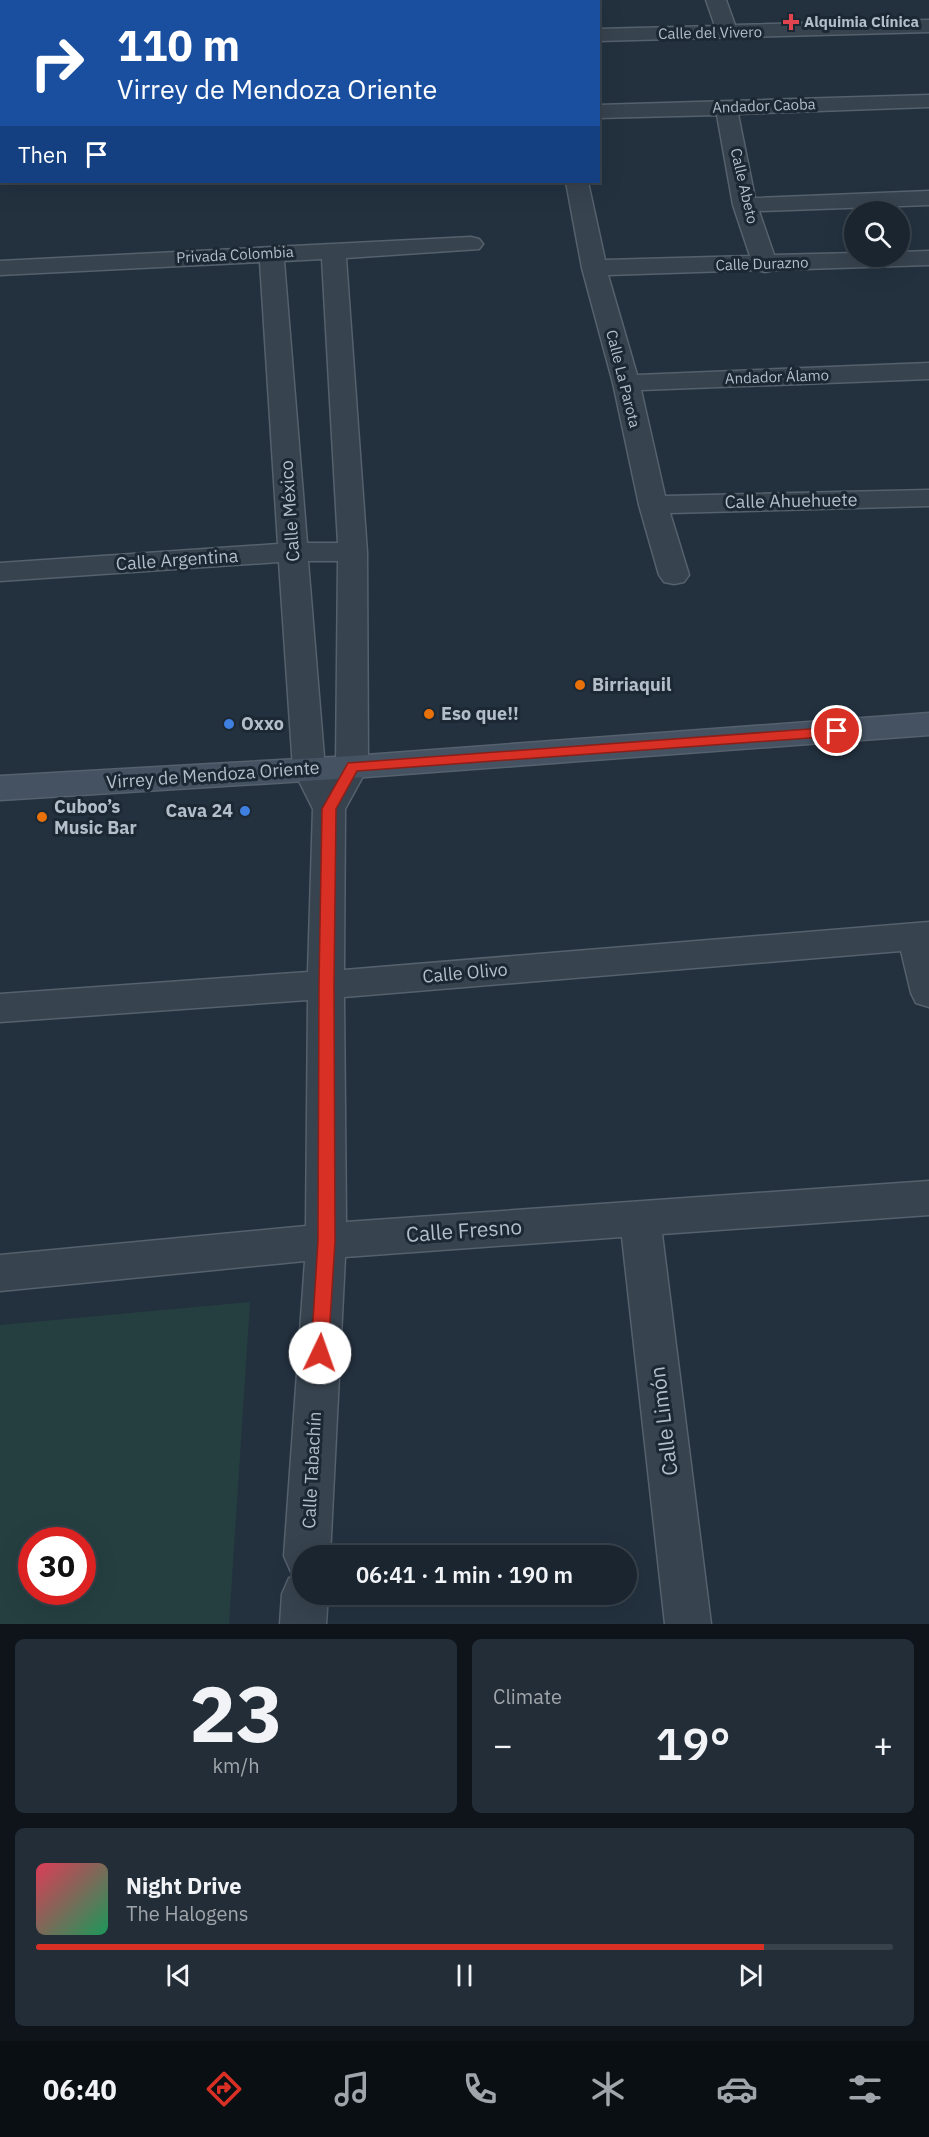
<!DOCTYPE html>
<html lang="en">
<head>
<meta charset="utf-8">
<style>
	body { margin:0; font-family:"IBM Plex Sans",sans-serif; background:#232d37; color:#f1f3f6; height:100vh; display:flex; flex-direction:column; font-size:22px; white-space:nowrap }
	* { box-sizing:border-box; margin:0 }
	p { font-size:20px; color:#9fa5aa }
	.icon { flex:none; width:33px; height:33px; fill:none; stroke:currentColor; stroke-width:2; stroke-linecap:round; stroke-linejoin:round }
	.map { position:relative; height:1624px; overflow:hidden }
	.side { display:flex; flex-direction:column; gap:15px; padding:15px; background:#0e141a; flex:1 }
	.side>* { flex:none }
	.guide { position:absolute; left:0px; top:0px; width:600px; height:183px; box-shadow:0 6px 24px #0002,0 0 0 2px #38424b; background:#1a4fa0; color:#fff; overflow:hidden }
	.controls { position:absolute; left:844px; top:201px; display:grid; gap:12px }
	.controls a { display:grid; place-items:center; width:66px; height:66px; border-radius:50%; background:#1a252f; box-shadow:0 6px 24px #0002,0 0 0 2px #38424b; font-size:30px }
	.speed { position:absolute; left:18px; top:1527px; display:flex; gap:12px; font-size:30px; font-weight:700; text-align:center }
	.speed>* { display:grid; place-content:center; width:78px; height:78px; border-radius:50%; background:#1a252f; box-shadow:0 6px 24px #0002,0 0 0 2px #38424b; line-height:1 }
	.speed .limit { border:9px solid #d22; background:#fff; color:#111 }
	.pin { position:absolute; display:grid; place-items:center; width:51px; height:51px; color:#fff; margin:-26px; border:3px solid #fff; border-radius:50%; box-shadow:0 2px 6px #0007 }
	.me { position:absolute; width:66px; margin:-33px; rotate:3deg; stroke-linejoin:round; filter:drop-shadow(0 0 4px #0008) }
	.turn { display:flex; align-items:center; gap:21px; height:126px; padding:0 18px; font-size:27px }
	.turn .icon { width:78px; height:78px; stroke-width:2.5 }
	.turn b { display:block; font-size:42px; line-height:51px }
	.then { display:flex; align-items:center; height:57px; padding:0 18px; background:#0003; gap:12px; font-size:22px }
	.big { font-size:45px; font-weight:600; line-height:1.1 }
	.side .tile { flex:1; display:flex; flex-direction:column; justify-content:center; gap:9px; min-width:0; padding:0 21px; border-radius:9px; background:#232d37 }
	.side .dial { align-items:center; gap:0 }
	.dial b { font-size:78px; line-height:1 }
	.song { display:flex; align-items:center; gap:18px }
	.cover { width:72px; height:72px; border-radius:9px; background:linear-gradient(135deg,hsl(350 70% 55%),hsl(150 70% 35%)) }
	.played { height:6px; border-radius:3px; background:linear-gradient(90deg,#d93025 85%,#38424b 85%) }
	.keys { display:flex; justify-content:space-around; direction:ltr }
	.heat { display:flex; justify-content:space-between; align-items:center; font-size:33px; direction:ltr }
	.side .tiles { flex:1; display:grid; gap:15px; grid-template-columns:1fr 1fr }
	.tile:last-child { grid-column:span 2 }
	.trip { position:absolute; left:292px; top:1545px; width:345px; height:60px; border-radius:30px; background:#1a252f; box-shadow:0 6px 24px #0002,0 0 0 2px #38424b; font-weight:600; line-height:60px; text-align:center }
	.menu { display:flex; height:96px; justify-content:space-around; align-items:center; background:#0a0f13; color:#9fa5aa }
	.menu .icon { width:42px; height:42px }
	.menu .selected { color:#d93025 }
	.menu b { font-size:27px; color:#f1f3f6 }
	.map>svg:first-child { display:block }
</style>
</head>
<body>
<div class="map">
<svg width="929" height="1624" viewBox="0 0 929 1624">
	<rect width="100%" height="100%" fill="#23313f"/>
	<path fill="#253f40" fill-rule="evenodd" d="M250 1302 229 1624H0V1325ZM32 1540H82V1592H32Z"/>
	<g fill="none" stroke-linecap="round" stroke-linejoin="round">
		<defs>
			<path id="street" d="M10 0H30V2H10Z
				M518 0H538L539 2H519Z
				M706 0H726L735 25 929 20V32L598 41V29L715 26Z
				M0 41H2L0 54Z
				M929 95V107L738 114 755 198 929 191V205L759 211 774 255 855 253V256H900V252L929 251V265L774 270 765 272 757 270 608 275 637 375 929 363V379L641 390 665 496 929 490V506L670 513 689 575 684 582 674 584 664 582 659 575 639 505 613 383 582 268 566 182H588L605 260 750 256 733 205 717 115 598 118V105Z
				M0 109H2L0 130Z
				M0 141H2V155H0Z
				M471 237 479 239 483 244 479 249 346 258 367 552 368 767 345 809 344 970 929 922V1007L916 1003 911 993 901 951 344 997 346 1222 929 1181V1215L662 1234 711 1624H665L622 1237 345 1257 330 1556H303V1594H328L326 1624H280L282 1594 289 1578 298 1574 291 1572 284 1556 305 1261 0 1291V1255L306 1226 308 1000 0 1022V994L308 972 313 809 293 769 279 562 0 581V563L278 544 260 262 0 275V261ZM322 259 338 543H307L284 261ZM308 561H338L336 767 330 778 325 769Z"/>
			<path id="secondary" d="M929 713V735L352 778 0 800V776L352 756Z"/>
		</defs>
		<use href="#street" stroke="#55616d" stroke-width="3"/>
		<use href="#secondary" stroke="#55616d" stroke-width="3"/>
		<use href="#street" fill="#37434f" fill-rule="evenodd"/>
		<use href="#secondary" fill="#455262" fill-rule="evenodd"/>
	</g>
	<path fill="#d93025" stroke="#8d1f18" stroke-width="1.5" d="M837 727 843 731 837 736 357 771 336 809 334 985 335 1241 328 1353 326 1359 320 1361 314 1359 311 1353 318 1241 319 985 322 809 348 763Z"/>
	<path fill="#e0444e" stroke="#1c2834" stroke-width="2" d="M788 13h6v6h6v6h-6v6h-6v-6h-6v-6h6z"/>
	<g fill="#e8710a" stroke="#1c2834" stroke-width="2">
		<circle cx="580" cy="685" r="6"/>
		<circle cx="429" cy="714" r="6"/>
		<circle cx="42" cy="817" r="6"/>
	</g>
	<g fill="#3f7fe0" stroke="#1c2834" stroke-width="2">
		<circle cx="229" cy="724" r="6"/>
		<circle cx="245" cy="811" r="6"/>
	</g>
	<g text-anchor="middle" stroke-width="6" stroke-linejoin="round" paint-order="stroke">
		<g font-size="15" font-weight="bold" fill="#b3beca" stroke="#1c2834" text-anchor="start">
			<text x="804" y="27">Alquimia Clínica</text>
		</g>
		<g font-size="15" fill="#b3beca" stroke="#1c2834">
			<text transform="translate(710 33) rotate(-1)" y="5">Calle del Vivero</text>
			<text transform="translate(764 106) rotate(-2)" y="5">Andador Caoba</text>
			<text transform="translate(744 186) rotate(77)" y="5">Calle Abeto</text>
			<text transform="translate(235 255) rotate(-3)" y="5">Privada Colombia</text>
			<text transform="translate(762 264) rotate(-2)" y="5">Calle Durazno</text>
			<text transform="translate(777 377) rotate(-2)" y="5">Andador Álamo</text>
			<text transform="translate(623 379) rotate(76)" y="5">Calle La Parota</text>
		</g>
		<g font-size="18" fill="#b3beca" stroke="#1c2834">
			<text transform="translate(791 501) rotate(-1)" y="6">Calle Ahuehuete</text>
			<text transform="translate(290 511) rotate(-94)" y="6">Calle México</text>
			<text transform="translate(177 560) rotate(-4)" y="6">Calle Argentina</text>
			<text transform="translate(213 775) rotate(-4)" y="6">Virrey de Mendoza Oriente</text>
			<text transform="translate(465 973) rotate(-5)" y="6">Calle Olivo</text>
			<text transform="translate(312 1470) rotate(-87)" y="6">Calle Tabachín</text>
		</g>
		<g font-size="18" font-weight="bold" fill="#b3beca" stroke="#1c2834" text-anchor="start">
			<text x="592" y="691">Birriaquil</text>
			<text x="441" y="720">Eso que!!</text>
			<text x="241" y="730">Oxxo</text>
			<text x="54" y="813">Cuboo’s<tspan x="54" dy="21">Music Bar</tspan></text>
			<text x="233" y="817" text-anchor="end">Cava 24</text>
		</g>
		<g font-size="21" fill="#b3beca" stroke="#1c2834">
			<text transform="translate(464 1231) rotate(-4)" y="7">Calle Fresno</text>
			<text transform="translate(664 1421) rotate(-97)" y="7">Calle Limón</text>
		</g>
	</g>
</svg>
<div class="controls">
<a><svg class="icon" aria-label="search" viewBox="0 0 24 24"><circle cx="10" cy="10" r="6"/><path d="M15 15l6 6"/></svg></a>
</div>
<div class="speed"><div class="limit">30</div></div>
<div class="pin" style="left:837px;top:731px;background:#d93025"><svg class="icon" aria-label="arrive" viewBox="0 0 24 24"><path d="M6 21V4h12l-3 4 3 4H6"/></svg></div>
<svg class="me" style="left:320px;top:1353px" viewBox="-20 -20 40 40"><circle r="19" fill="#fff"/><path d="M0-13L10 11 0 6-10 11z" fill="#d93025"/></svg>
<div class="trip">06:41 · 1 min · 190 m</div>
<div class="guide">
<div class="turn"><svg class="icon" aria-label="right" viewBox="0 0 24 24"><path d="M7 20v-9h11M14 6l5 5-5 5"/></svg><div><b>110 m</b>Virrey de Mendoza Oriente</div></div>
<div class="then">Then<svg class="icon" aria-label="arrive" viewBox="0 0 24 24"><path d="M6 21V4h12l-3 4 3 4H6"/></svg></div>
</div>
</div>
<section class="side">
<div class="tiles">
<div class="tile dial"><b>23</b><p>km/h</p></div>
<div class="tile"><p>Climate</p>
<div class="heat"><a>−</a><b class="big">19°</b><a>+</a></div>
</div>
<div class="tile">
<div class="song"><i class="cover"></i><div><b>Night Drive</b><p>The Halogens</p></div></div>
<div class="played"></div>
<div class="keys"><svg class="icon" aria-label="previous" viewBox="0 0 24 24"><path d="M18 5L8 12l10 7zM5 5v14"/></svg><svg class="icon" aria-label="pause" viewBox="0 0 24 24"><path d="M8 5v14M16 5v14"/></svg><svg class="icon" aria-label="next" viewBox="0 0 24 24"><path d="M6 5l10 7-10 7zM19 5v14"/></svg></div>
</div>
</div>
</section>
<nav class="menu">
<b>06:40</b>
<svg class="icon selected" aria-label="directions" viewBox="0 0 24 24"><path d="M12 3l9 9-9 9-9-9zM9 14v-3h6M13 9l2 2-2 2"/></svg>
<svg class="icon" aria-label="music" viewBox="0 0 24 24"><path d="M9 18V5l10-2v13"/><circle cx="6" cy="18" r="3"/><circle cx="16" cy="16" r="3"/></svg>
<svg class="icon" aria-label="phone" viewBox="0 0 24 24"><path d="M5 4h4l2 5-3 2q2 4 5 5l2-3 5 2v4C11 20 4 13 5 4z"/></svg>
<svg class="icon" aria-label="climate" viewBox="0 0 24 24"><path d="M12 3v18M4 7l16 10M4 17L20 7"/></svg>
<svg class="icon" aria-label="car" viewBox="0 0 24 24"><path d="M5 17H2v-5l4-1 3-4h7l3 4 3 1v5h-3M9 17h6M6 11h13"/><circle cx="7" cy="17" r="2"/><circle cx="17" cy="17" r="2"/></svg>
<svg class="icon" aria-label="filters" viewBox="0 0 24 24"><path d="M4 7h16M4 17h16"/><circle cx="9" cy="7" r="2"/><circle cx="15" cy="17" r="2"/></svg>
</nav>
</body>
</html>
